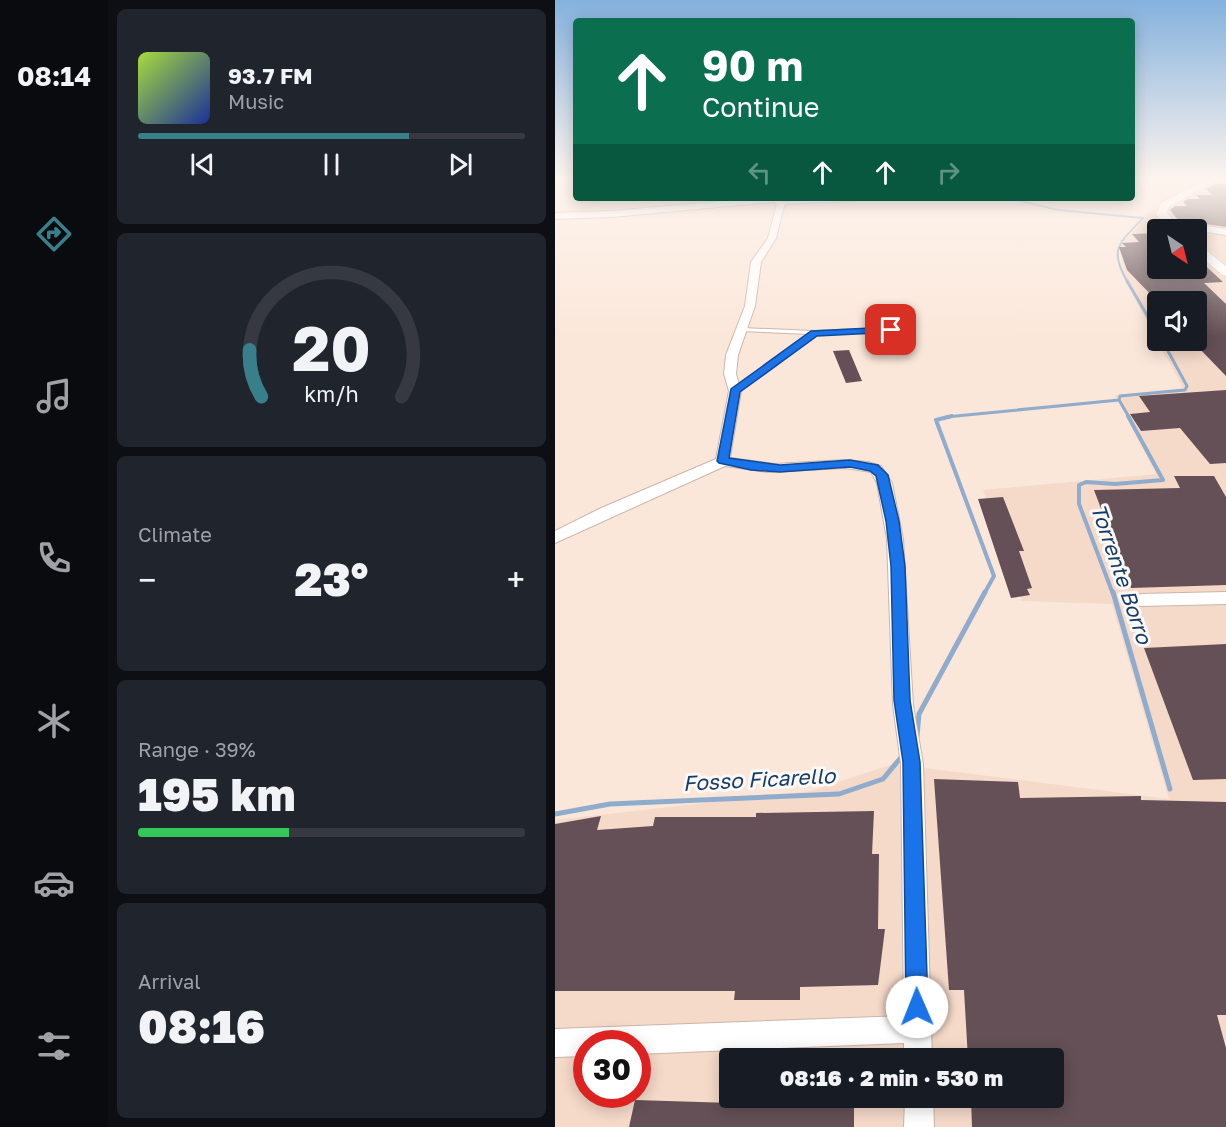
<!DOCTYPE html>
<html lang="en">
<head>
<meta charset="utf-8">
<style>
	body { margin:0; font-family:"Golos Text",sans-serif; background:#20242c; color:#f1f3f6; height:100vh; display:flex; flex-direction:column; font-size:22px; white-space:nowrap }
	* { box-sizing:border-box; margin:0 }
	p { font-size:20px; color:#9ea1a6 }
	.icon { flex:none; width:33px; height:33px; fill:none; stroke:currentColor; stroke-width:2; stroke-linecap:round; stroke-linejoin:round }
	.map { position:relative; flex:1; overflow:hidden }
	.drawer { display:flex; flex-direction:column; gap:9px; padding:9px; background:#0d0f14; width:447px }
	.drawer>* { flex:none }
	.top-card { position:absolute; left:18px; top:18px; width:562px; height:183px; border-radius:6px; box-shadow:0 3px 15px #0003; background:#0b6e4f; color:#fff; overflow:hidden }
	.needle { width:39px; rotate:145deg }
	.buttons { position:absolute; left:592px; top:219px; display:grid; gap:12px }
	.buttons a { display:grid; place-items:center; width:60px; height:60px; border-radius:6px; background:#171b24; box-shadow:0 3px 15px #0003; font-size:30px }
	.speed { position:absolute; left:18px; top:1030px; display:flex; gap:12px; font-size:30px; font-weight:700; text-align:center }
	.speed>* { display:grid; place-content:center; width:78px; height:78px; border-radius:50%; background:#171b24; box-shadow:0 3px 15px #0003; line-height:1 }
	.speed .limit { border:9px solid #d22; background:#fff; color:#111 }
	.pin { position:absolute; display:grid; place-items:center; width:51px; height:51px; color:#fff; margin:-26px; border-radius:12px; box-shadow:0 3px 9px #0006 }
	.me { position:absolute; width:66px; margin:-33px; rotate:359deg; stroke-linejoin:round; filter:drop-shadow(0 0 4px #0008) }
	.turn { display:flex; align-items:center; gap:21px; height:126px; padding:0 30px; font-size:27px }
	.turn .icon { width:78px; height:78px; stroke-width:2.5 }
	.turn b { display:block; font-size:42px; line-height:51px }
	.lanes { display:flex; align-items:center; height:57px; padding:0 30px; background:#0003; justify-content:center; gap:30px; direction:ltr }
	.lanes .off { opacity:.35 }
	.big { font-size:45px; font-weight:800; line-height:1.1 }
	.drawer .card { flex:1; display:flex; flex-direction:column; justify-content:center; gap:9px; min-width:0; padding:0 21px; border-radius:9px; background:#20242c }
	.drawer .dial { align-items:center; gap:0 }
	.dial svg { height:156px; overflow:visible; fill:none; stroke:#363941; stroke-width:7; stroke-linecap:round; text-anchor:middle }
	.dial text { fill:#f1f3f6; stroke:none }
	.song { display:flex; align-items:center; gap:18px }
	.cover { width:72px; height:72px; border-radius:9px; background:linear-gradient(135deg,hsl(80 70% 55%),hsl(230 70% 35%)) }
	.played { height:6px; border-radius:3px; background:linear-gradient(90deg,#397f8b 70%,#363941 70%) }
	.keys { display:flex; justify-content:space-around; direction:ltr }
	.heat { display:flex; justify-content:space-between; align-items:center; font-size:33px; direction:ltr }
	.charge { height:9px; border-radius:4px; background:linear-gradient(90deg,#34c759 39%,#363941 0) }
	.trip { position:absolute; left:164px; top:1048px; width:345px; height:60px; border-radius:6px; background:#171b24; box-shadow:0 3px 15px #0003; font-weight:800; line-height:60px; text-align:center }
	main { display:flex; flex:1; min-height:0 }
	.dock { display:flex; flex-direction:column; width:108px; justify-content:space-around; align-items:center; background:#090b0e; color:#9ea1a6 }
	.dock .icon { width:42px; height:42px }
	.dock .active { color:#397f8b }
	.dock b { font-size:27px; color:#f1f3f6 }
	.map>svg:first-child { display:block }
</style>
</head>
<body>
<main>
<nav class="dock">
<b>08:14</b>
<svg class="icon active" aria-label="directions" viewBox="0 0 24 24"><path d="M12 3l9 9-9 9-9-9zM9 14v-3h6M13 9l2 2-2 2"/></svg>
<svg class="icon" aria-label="music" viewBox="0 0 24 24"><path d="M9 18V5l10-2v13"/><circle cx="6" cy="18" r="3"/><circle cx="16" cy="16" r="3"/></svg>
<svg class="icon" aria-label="phone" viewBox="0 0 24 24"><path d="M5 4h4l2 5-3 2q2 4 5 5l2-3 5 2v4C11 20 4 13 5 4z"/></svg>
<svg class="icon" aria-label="climate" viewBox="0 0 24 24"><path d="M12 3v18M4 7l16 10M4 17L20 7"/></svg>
<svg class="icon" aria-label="car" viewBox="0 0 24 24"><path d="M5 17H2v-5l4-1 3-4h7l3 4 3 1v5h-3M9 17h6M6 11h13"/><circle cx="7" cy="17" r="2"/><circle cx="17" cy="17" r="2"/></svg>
<svg class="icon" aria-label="filters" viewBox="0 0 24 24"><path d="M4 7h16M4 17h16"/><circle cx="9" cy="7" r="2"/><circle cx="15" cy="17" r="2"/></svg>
</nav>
<section class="drawer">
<div class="card">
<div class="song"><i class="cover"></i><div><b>93.7 FM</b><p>Music</p></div></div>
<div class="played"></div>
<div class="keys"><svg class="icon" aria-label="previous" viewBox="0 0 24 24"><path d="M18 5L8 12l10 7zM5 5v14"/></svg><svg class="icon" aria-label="pause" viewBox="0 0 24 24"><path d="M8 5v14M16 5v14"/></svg><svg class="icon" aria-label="next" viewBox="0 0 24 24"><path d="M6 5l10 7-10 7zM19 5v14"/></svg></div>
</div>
<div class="card dial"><svg viewBox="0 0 100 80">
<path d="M14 69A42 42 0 1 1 86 69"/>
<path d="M14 69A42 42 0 0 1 8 45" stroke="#397f8b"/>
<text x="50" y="56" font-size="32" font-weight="700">20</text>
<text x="50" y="72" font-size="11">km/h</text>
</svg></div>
<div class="card"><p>Climate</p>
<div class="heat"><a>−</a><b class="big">23°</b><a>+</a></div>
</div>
<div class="card"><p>Range · 39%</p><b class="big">195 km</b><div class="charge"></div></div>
<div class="card"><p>Arrival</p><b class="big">08:16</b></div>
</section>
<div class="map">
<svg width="671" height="1127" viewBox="0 0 671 1127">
	<rect width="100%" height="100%" fill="#fbe7da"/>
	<path fill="#f5d9c9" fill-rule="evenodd" d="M650 179H671V1127H0V820L256 791 338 764 614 799 557 604 467 601 428 490 601 474 560 395 628 388 571 282 564 247 598 210ZM603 230H642V268H603ZM603 302H642V340H603ZM32 1044H82V1095H32ZM174 1059H498V1098H174Z"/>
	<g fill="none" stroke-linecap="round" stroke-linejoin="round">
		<path stroke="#8faccd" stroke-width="2" d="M454 198 503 210 588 218C564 244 553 248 573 283"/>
		<path stroke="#8faccd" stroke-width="3" d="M572 281 603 334
			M391 417 564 400
			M574 417 564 400 565 396 630 390 632 386 607 340"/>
		<path stroke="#8faccd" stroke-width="4" d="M397 416 381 420 439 576 429 594
			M558 594 524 504V485L531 482 560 484 608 480 573 416"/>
		<path stroke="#8faccd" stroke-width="5" d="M558 592 615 789
			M362 736 364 714 430 592
			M0 814 55 804 284 794 328 779 348 755"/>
	</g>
	<path fill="#645056" d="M660 184H671V227L623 220 615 210 620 206H632L628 202 633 199H645L641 195H657L651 189Z
		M603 233V268H642V258L668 282 649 283 671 304V376L642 346V302H603L572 270 564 247H571L567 243 584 242 577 234Z
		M294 350 307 381 291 383 278 351Z
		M671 390V463L655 464 625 428 586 431 575 414 595 412 584 396Z
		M619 476H659L671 497V585L576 588 539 490 625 488Z
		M448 497 469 551H464L477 588 472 589 475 595 456 598 423 499Z
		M671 644V779L638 780 589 648Z
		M379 779 463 782 465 798 586 796V800L671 802V1015H662L671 1048V1127H417L416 1098H498V1059H413L409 990H394Z
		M319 811 317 854H324L323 929H330L323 985 245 987V1000H179L180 991H0V824L46 816 42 830 98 826 100 817H201V813Z
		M243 1098H299V1127H74L80 1100 243 1105Z"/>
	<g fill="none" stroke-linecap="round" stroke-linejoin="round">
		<defs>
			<path id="service" d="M313 198H343L341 199 226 204 224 203 226 202Z
				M188 328 259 331 336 328 339 330 336 332 260 335 180 393 177 391 178 390 253 334 186 331V329Z"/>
			<path id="minor" d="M203 198H223L230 203 221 238 206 262 200 306 183 355 181 374 186 391 175 458 220 464 290 460 313 462 326 466 337 483 348 539 358 705 368 764 377 1059H349V1043L82 1054V1044H32V1056L0 1057V1029L349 1016 346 764 338 705 332 539 322 483 316 472 290 468 212 472 170 466 0 543V531L44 509 161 459 174 391 169 374 171 355 190 306 196 262 213 238 222 204 218 202 57 217 0 219V213L57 211Z
				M616 221 671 229V235L613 226V222Z
				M671 592V604L586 606 580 604 577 600 580 596 586 594Z
				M350 1098H378L379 1127H349Z"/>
			<path id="tertiary" d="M651 179H664L614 207 612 213 627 230H615L601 214 606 203Z
				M642 243 671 266V276L667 275 642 253Z"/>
		</defs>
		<use href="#service" stroke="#cab6aa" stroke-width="2"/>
		<use href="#minor" stroke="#cab6aa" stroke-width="2"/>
		<use href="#tertiary" stroke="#cab6aa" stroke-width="1"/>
		<use href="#service" fill="#fff" fill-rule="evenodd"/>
		<use href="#minor" fill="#fff" fill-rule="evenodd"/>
		<use href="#tertiary" fill="#fff" fill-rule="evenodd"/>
	</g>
	<linearGradient id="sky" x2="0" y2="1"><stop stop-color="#84b1dd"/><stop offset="0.53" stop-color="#fdf4ee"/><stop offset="1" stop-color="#fdf4ee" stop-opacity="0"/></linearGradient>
	<rect width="671" height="337" fill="url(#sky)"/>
	<path fill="#1a73e8" stroke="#114b97" stroke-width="1.5" d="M336 327 340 328V332L262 336 185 392 174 458 225 465 295 460 323 465 333 475 344 521 350 566 355 700 365 762 373 1007 370 1015 362 1018 354 1015 351 1007 348 762 339 700 336 566 331 521 321 476 315 471 295 467 225 472 196 470 164 463 162 461 176 389 256 331Z"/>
	<g text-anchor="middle" stroke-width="6" stroke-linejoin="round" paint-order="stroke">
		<g font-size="21" font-style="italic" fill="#133d68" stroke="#fcf8f5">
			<text transform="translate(566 574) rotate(71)" y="7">Torrente Borro</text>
			<text transform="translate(204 780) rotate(-3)" y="7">Fosso Ficarello</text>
		</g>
	</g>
</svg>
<div class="buttons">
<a><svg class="needle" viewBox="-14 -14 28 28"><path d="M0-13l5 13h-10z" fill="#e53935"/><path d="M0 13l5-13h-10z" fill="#9ea1a6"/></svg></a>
<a><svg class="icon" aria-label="sound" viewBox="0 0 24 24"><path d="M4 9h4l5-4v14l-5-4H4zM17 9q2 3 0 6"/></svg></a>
</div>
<div class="speed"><div class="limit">30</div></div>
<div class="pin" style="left:336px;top:330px;background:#d93025"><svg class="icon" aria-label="arrive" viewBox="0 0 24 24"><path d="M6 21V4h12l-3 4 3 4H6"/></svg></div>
<svg class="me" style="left:362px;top:1007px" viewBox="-20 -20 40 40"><circle r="19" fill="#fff"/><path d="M0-13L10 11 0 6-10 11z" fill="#1a73e8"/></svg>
<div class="trip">08:16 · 2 min · 530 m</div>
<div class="top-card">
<div class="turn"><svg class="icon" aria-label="ahead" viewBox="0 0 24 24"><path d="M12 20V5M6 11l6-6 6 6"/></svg><div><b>90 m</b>Continue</div></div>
<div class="lanes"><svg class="icon off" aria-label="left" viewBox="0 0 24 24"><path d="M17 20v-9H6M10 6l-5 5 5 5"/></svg><svg class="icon" aria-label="ahead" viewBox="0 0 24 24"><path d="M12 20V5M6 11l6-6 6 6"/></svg><svg class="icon" aria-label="ahead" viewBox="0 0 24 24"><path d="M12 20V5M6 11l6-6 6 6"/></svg><svg class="icon off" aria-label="right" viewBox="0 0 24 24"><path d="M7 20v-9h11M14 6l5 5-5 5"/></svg></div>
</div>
</div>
</main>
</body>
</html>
